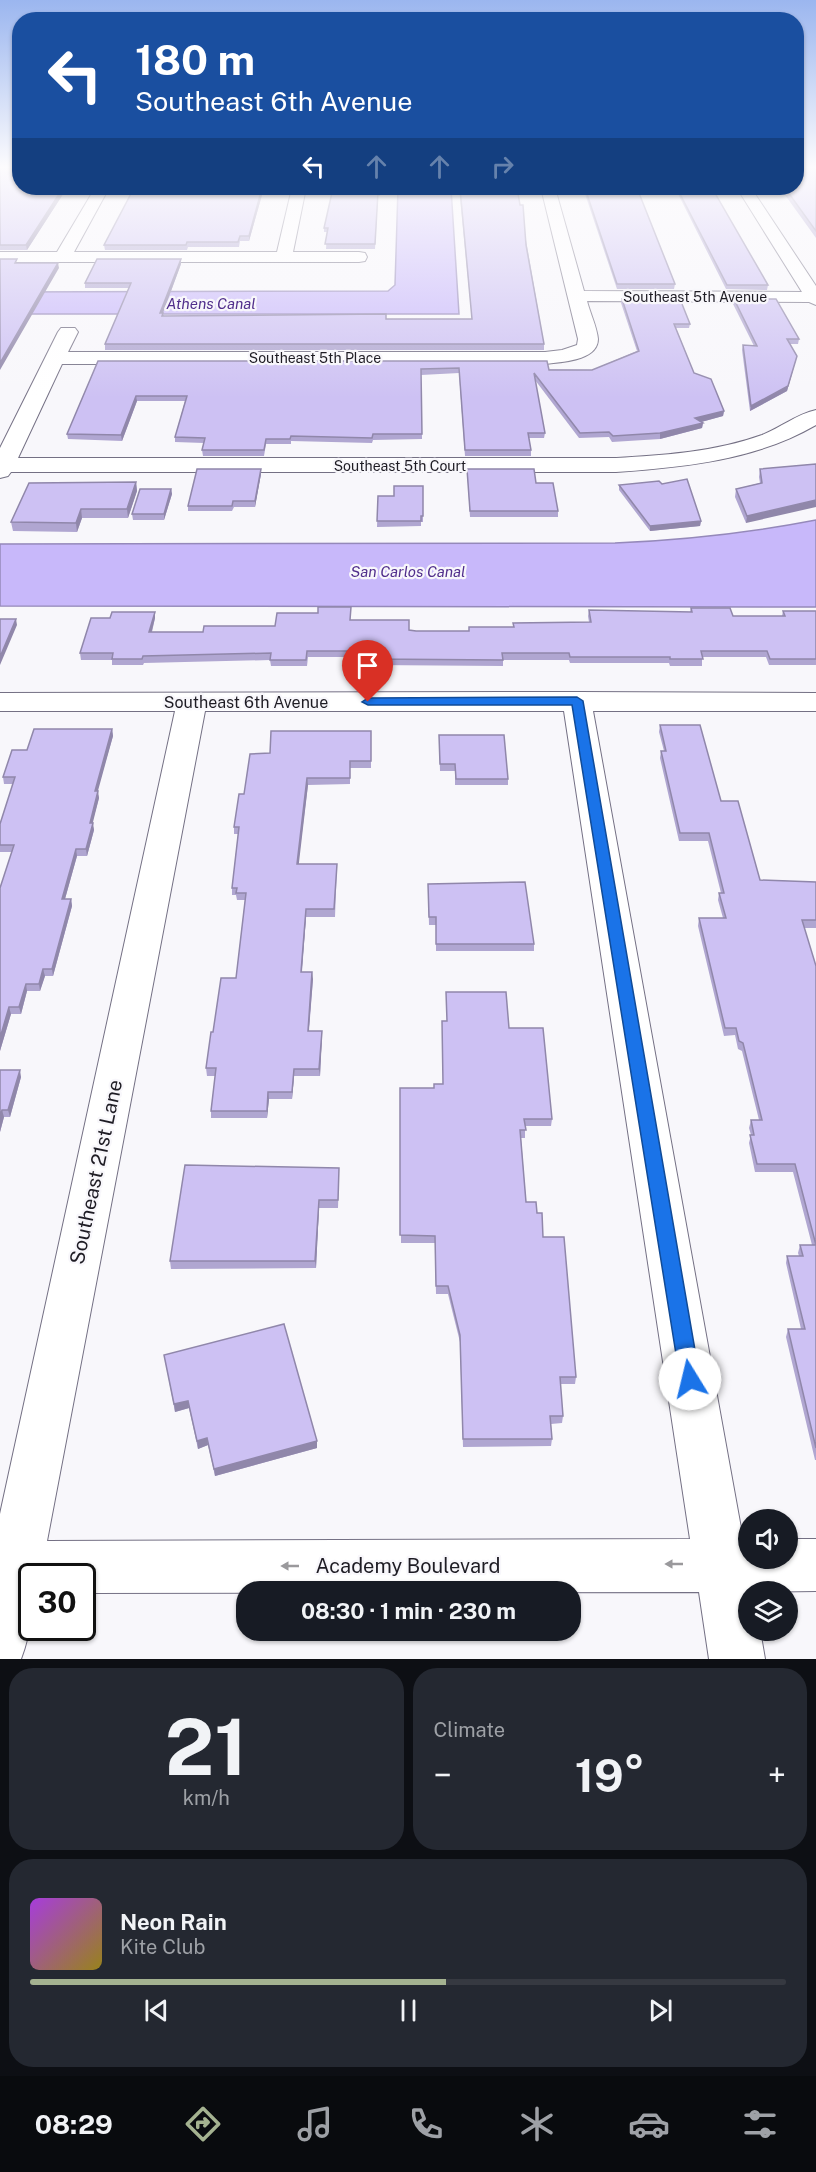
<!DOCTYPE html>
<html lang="en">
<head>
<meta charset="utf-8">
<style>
	body { margin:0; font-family:"Public Sans",sans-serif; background:#242831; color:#f1f3f6; height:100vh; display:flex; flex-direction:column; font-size:22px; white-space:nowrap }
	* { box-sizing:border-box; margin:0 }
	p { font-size:20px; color:#9ea1a6 }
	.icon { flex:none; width:33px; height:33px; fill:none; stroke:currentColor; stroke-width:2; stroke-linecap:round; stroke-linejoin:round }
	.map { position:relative; height:1659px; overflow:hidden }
	.side { display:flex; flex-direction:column; gap:9px; padding:9px; background:#0d0f14; flex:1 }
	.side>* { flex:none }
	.guide { position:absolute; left:12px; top:12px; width:792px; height:183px; border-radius:24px; box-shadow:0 2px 4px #0004; background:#1a4fa0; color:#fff; overflow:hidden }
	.tools { position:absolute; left:738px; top:1509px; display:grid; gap:12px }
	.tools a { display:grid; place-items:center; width:60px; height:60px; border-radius:50%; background:#171b24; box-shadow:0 2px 4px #0004; font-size:30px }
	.speed { position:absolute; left:18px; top:1563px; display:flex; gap:12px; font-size:30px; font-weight:700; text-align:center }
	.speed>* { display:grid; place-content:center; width:78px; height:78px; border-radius:50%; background:#171b24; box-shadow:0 2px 4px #0004; line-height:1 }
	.speed .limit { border:3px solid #111; border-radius:9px; background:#fff; color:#111 }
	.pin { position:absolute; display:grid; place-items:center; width:51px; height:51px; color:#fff; margin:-62px -26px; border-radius:50% 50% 50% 0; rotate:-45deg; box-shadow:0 0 6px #0007 }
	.pin .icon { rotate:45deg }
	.me { position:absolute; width:66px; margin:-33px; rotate:351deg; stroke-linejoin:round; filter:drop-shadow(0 0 4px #0008) }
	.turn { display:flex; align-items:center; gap:21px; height:126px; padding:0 24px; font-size:27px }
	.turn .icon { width:78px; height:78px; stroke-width:2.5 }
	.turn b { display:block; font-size:42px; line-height:51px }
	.lanes { display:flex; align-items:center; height:57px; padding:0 24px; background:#0003; justify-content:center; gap:30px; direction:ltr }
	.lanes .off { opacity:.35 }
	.big { font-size:45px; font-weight:700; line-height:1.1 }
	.side .card { flex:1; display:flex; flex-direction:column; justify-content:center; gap:9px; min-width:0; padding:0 21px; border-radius:24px; background:#242831 }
	.side .dial { align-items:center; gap:0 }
	.dial b { font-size:78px; line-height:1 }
	.song { display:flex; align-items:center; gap:18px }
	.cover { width:72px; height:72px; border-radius:9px; background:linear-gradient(135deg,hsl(280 70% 55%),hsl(50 70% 35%)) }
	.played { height:6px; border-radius:3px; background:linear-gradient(90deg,#a4b290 55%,#363941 55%) }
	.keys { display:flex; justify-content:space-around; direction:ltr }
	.heat { display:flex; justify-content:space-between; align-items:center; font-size:33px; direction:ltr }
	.side .tiles { flex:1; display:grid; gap:9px; grid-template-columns:1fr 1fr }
	.card:last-child { grid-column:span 2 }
	.trip { position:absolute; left:236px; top:1581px; width:345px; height:60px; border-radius:24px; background:#171b24; box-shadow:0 2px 4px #0004; font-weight:700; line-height:60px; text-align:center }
	.tabs { display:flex; height:96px; justify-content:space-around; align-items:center; background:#090b0e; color:#9ea1a6 }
	.tabs .icon { width:42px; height:42px }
	.tabs .selected { color:#a4b290 }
	.tabs b { font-size:27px; color:#f1f3f6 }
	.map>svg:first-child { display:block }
</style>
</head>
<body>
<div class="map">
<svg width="816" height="1659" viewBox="0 0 816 1659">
	<rect width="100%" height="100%" fill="#f8f7fb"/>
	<path fill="#c8b8fa" stroke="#9589ba" stroke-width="1.5" d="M398 188H451L459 314H27L0 292 388 291 395 285Z
		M816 520V607L0 606V544L615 543C683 540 749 533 816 520Z"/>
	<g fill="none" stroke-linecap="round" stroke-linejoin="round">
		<defs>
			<path id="minor" d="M95 188H109L74 252H277L292 188H306L293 252H359L365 253 367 257 365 261 359 262H0V252H57Z
				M541 188H555L584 291 802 292 737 188H751L816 286V305L809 302 587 301C590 313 597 327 598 339 598 361 560 362 545 364H62L18 458H616C665 455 715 452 762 435 780 428 797 414 816 410V425C756 460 685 467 616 472H11L8 476 0 478V448L58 332 61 328H75L78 332 68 352H545L562 350 577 345 578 339Z
				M577 692 816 693V711H593L743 1539H748V1558H788V1539H816V1591L748 1592V1630H760L765 1659H709L699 1592 82 1593V1576H32C32 1606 32 1631 21 1659H0V1514L175 711H0V693ZM205 711H564L690 1539 47 1541Z"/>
		</defs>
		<use href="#minor" stroke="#747084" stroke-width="2"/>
		<use href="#minor" fill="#fff" fill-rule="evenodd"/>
	</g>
	<path fill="#b0a6d1" d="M0 166 20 188H67L27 250H0Z
		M816 166V238L780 188H796Z
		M134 188H264L249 241H240L239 247H188L187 250H105L104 245Z
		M381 188 380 196H378L375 249H326L327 232H324V228Z
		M459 188H517L544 344V350H105V344L129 288H85V283L181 264 163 313 164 316 386 319H472Z
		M583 188H637L675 284 674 289H617Z
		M675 188H712L768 285 767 290 726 289Z
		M622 299 690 324 689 328H676L694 373 724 411 723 416 701 422 703 423 702 428 660 439 612 442 609 437 579 438 535 380 545 433 544 438H529L531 450V456H465L459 373 421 375 422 439 373 440 372 443 291 441V444H266L264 456H203L202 450 204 443 175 442V437L185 401H137L122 441 68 439 67 434 98 361 592 370 637 351 621 303Z
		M734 299 799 339 798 344H790L797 356 787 391 750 411 742 350 743 345 754 346 733 304Z
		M816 464 746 523 735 497 736 489 760 483 759 477 760 469Z
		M261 469V474L255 507H234L232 511H188V506Z
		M467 469 536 483 558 511V517H470Z
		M136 482 137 491 128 518H82L77 532 13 531 11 522Z
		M662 484 701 521 700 526 650 531 619 490V485Z
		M423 486V522H421V526L377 527 378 496H394Z
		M171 489 172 494 164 520H133L132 514Z
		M691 608 733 616H782L783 611H816V665H769L766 657H702V666H670L669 663H570L569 660H503V666L371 665V657H308L307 666H271L270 660 144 663 143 665H112V660H81L80 653 110 618 155 612V618L152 632H203L351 620 416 631H469L513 627V623L589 622 588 616 589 610 690 612Z
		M660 725 721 801 760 880 816 882V928H804L816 966V1460H815L786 1337 788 1329H801L786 1263 787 1256H799L798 1253 800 1245H812L793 1172H755L749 1143 751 1135 749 1128 751 1120H759L742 1051 738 1049 735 1035 724 1036 698 926 699 918H723L718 900 719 893H721L708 841H679L660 758 661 751H664L659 732Z
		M112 729 113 736 97 791 99 798 92 823 94 830 87 856H77L65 899H71L72 906 53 976H45L40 991H27L21 1014H11L0 1051V888L12 852H0V824L13 784H4L3 777 27 750Z
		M371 731V768H350V784L308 785 298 864H337L335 917H306L302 972 313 979 309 1031H322L320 1076H294L292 1099H269L267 1118H211V1111L215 1076H207L206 1068 213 1032 236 978 245 900H237L236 895H232V888L238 834H234V827L244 794 270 753Z
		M439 735 508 779V785H455V771H440Z
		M428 884 534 944V951H436V925H429Z
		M509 1028 552 1119 551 1126H525V1138H521L526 1202 537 1213 576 1377 575 1384H560L563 1416 562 1423 551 1424 552 1439 551 1446 463 1447 460 1342 448 1294H436L435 1243H401L400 1088H434L443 1084Z
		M0 1070 21 1077 10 1117H4L0 1132Z
		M339 1175 338 1208H319L316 1268 171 1269 170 1261Z
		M164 1355 317 1441V1448L215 1476 208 1445 198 1449 189 1408 175 1412Z"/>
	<path fill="#9087aa" d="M63 188H67L27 250 26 245Z
		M262 188H264L249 241V236Z
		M181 259V264L161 318 160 313Z
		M58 263 59 268 0 370V363Z
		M797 356 787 391 750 411 751 406Z
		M136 396 137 401 122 441 121 435Z
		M724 411 723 416 694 424 695 418Z
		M703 423 702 428 660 439V433Z
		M261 469V474L255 507V501Z
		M136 482 137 491 128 518 127 509Z
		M171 489 172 494 164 520V514Z
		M816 500V507L746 523 747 516Z
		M81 509 82 518 77 532 76 523Z
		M701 521 700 526 650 531V526Z
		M155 612V618L150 638 149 632Z
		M16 619 17 625 0 665V657Z
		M112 729 113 736 96 798 95 791Z
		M307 778 308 785 298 871 297 864Z
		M98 791 99 798 91 830 90 823Z
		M93 823 94 830 87 856 86 849Z
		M76 849 77 856 63 906 62 899Z
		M71 899 72 906 53 976 52 969Z
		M306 909V917L301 979V972Z
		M43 969 45 976 40 991 39 984Z
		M312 972 313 979 308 1039V1031Z
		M26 984 27 991 21 1014 19 1007Z
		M9 1007 11 1014 0 1051V1038Z
		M322 1031V1038L320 1076 319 1069Z
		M294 1069V1076L292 1099V1092Z
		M20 1070 21 1077 10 1117 8 1110Z
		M268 1092 269 1099 267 1118V1111Z
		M2 1110 4 1117 0 1132V1117Z
		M319 1200V1208L316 1268 315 1261Z
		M188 1401 189 1408 175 1412 174 1404Z
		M207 1438 208 1445 198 1449 197 1441Z
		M317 1441V1448L215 1476 214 1469Z"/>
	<path fill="#cdc1f3" stroke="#9087aa" stroke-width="1.5" d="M0 166H20V188H63L26 245H0Z
		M796 166H816V231L785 188H796Z
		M134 188H262L249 236H240L238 242H187L186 245H104Z
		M333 188H380V192H378L375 244H325L328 228H324Z
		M460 188H517L520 205H523L526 245 544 344H105L131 283H85L97 259H181L160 313H163L162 316 386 314V319H472Z
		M585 188H637L675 284H617Z
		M677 188H712L768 285H727Z
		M0 259H17L15 263H58L0 363Z
		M622 299H680L690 324H674L694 373 711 379 724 411 695 418 703 423 660 433 613 436 609 432 580 433 534 373 545 433H528L531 450H465L459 368 421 369 422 434H373L372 438 291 436 290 439H266L264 450H202L205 438 175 437 187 396H136L121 435 67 434 98 361H547L549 370H592L639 351Z
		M734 299H776L799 339H787L797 356 788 386 751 406 743 345 757 346Z
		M816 464V500L747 516 736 489 762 483 760 469Z
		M197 469H261L255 501H233L232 506H188Z
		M467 469H534L536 483H553L558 511H470Z
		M687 479 701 521 650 526 619 485 659 481 662 484Z
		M136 482 127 509H81L76 523 11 522 29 483Z
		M394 486H423V516H421V521H377L378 496H394Z
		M140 489H171L164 514H132Z
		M318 607H351L350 620H409V630L416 631H469V627H514L513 623 591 622 589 610 692 612 691 608H730L733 616H785L783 611H816V659H770L767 651H701L703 659H670V657H570L569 653H502L503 660 370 659 371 651H307L306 660H270L271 653 143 656 142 659H112L113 653H80L91 618H110L112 612H155L149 632H203L204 626H275L277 613H318Z
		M0 619H16L0 657Z
		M660 725H700L721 801H738L760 880 816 882V920H802L816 966V1245L795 1164H757L750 1135H754L751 1120H762L743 1043 739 1041 736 1028H725L699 918H726L719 893H724L709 833H680L661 751H666Z
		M34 729H112L95 791H98L90 823H93L86 849H76L62 899H71L52 969H43L39 984H26L19 1007H9L0 1038V888L14 845H0V824L15 777H3L12 750H27Z
		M271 731H371V761H350V778H307L297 864H337L334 909H306L301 972H312L308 1031H322L319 1069H294L292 1092H268L267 1111H211L216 1068H206L211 1032H213L221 978H236L246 893H236L237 888H232L239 827H234L239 794H244L250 754 270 753Z
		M439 735H504L508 779H456L455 764H440Z
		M525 882 534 944H436V917H429L428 884Z
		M446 992H506L509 1028H543L552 1119H524L526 1130H520L526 1202H536L537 1213H542L543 1237H564L576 1377H560L563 1416H550L552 1439H463L460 1335 448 1286H436L435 1236 400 1235V1088H434V1084H443L442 1021H447Z
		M0 1070H20L8 1110H2L0 1117Z
		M185 1165 339 1168 338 1200H319L315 1261H170Z
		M800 1245H816V1448L788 1329H805L787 1256H803Z
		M284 1324 317 1441 214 1469 207 1438 197 1441 188 1401 174 1404 164 1355Z"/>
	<defs><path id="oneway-solid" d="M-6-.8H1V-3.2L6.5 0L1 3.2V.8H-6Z" transform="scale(1.5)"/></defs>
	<g fill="#9a999c">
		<use href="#oneway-solid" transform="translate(674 1564) rotate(180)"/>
		<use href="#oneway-solid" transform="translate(290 1566) rotate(180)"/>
	</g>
	<linearGradient id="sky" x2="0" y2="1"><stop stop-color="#9bb6ef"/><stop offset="0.42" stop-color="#fcfbfd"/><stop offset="1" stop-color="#fcfbfd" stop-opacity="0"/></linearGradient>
	<rect width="816" height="398" fill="url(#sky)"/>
	<path fill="#1a73e8" stroke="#114b97" stroke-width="1.5" d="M577 697 583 701 700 1379 697 1385 690 1388 683 1385 680 1379 572 705H368L362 702 368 698Z"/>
	<g text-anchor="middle" stroke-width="4.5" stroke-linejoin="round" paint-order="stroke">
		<g font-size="14" fill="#1e1c24" stroke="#f8f7fb">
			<text x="695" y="302">Southeast 5th Avenue</text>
			<text x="315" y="363">Southeast 5th Place</text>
			<text x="400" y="471">Southeast 5th Court</text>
		</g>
		<g font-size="15" font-style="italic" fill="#512f8c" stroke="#f8f7fb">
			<text x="211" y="309">Athens Canal</text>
			<text x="408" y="577">San Carlos Canal</text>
		</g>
		<g font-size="16" fill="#1e1c24" stroke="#f8f7fb">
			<text x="246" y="708">Southeast 6th Avenue</text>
		</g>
		<g font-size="20" fill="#1e1c24" stroke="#f8f7fb">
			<text transform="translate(96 1172) rotate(-78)" y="7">Southeast 21st Lane</text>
			<text x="408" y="1573">Academy Boulevard</text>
		</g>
	</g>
</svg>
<div class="tools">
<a><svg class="icon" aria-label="sound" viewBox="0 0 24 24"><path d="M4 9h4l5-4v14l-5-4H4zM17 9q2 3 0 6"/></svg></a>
<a><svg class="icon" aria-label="layers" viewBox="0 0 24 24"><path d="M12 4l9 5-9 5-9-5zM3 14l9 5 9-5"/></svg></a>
</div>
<div class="speed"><div class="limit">30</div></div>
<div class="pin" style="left:368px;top:702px;background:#d93025"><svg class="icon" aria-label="arrive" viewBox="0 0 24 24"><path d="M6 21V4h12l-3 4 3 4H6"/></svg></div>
<svg class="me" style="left:690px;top:1379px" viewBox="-20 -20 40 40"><circle r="19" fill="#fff"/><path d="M0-13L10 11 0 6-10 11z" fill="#1a73e8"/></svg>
<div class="trip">08:30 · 1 min · 230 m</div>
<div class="guide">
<div class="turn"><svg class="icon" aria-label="left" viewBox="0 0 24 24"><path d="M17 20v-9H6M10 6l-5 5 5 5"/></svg><div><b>180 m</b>Southeast 6th Avenue</div></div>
<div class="lanes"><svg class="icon" aria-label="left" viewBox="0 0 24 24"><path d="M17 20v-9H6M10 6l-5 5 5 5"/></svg><svg class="icon off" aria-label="ahead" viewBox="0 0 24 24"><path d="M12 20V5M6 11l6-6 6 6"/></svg><svg class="icon off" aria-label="ahead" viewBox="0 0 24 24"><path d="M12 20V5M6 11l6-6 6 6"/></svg><svg class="icon off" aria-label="right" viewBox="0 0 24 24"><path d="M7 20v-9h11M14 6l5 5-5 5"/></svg></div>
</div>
</div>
<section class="side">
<div class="tiles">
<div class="card dial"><b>21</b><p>km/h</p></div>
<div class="card"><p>Climate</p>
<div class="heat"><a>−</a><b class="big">19°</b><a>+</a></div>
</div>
<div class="card">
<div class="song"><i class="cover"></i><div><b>Neon Rain</b><p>Kite Club</p></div></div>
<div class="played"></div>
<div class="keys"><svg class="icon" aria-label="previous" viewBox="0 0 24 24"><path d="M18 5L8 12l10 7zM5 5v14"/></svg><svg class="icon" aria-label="pause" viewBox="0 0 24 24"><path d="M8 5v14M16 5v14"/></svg><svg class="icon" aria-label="next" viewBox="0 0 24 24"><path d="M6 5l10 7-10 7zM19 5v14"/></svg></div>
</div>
</div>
</section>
<nav class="tabs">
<b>08:29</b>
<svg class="icon selected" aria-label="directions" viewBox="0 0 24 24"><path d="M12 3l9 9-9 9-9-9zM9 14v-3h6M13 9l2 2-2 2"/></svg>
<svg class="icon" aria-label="music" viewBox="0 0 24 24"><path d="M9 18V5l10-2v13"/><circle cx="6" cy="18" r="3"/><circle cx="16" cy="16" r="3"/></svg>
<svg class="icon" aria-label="phone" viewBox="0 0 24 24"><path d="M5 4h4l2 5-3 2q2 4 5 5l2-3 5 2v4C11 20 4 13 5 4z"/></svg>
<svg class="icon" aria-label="climate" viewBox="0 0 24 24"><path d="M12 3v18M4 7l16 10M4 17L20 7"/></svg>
<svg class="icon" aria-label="car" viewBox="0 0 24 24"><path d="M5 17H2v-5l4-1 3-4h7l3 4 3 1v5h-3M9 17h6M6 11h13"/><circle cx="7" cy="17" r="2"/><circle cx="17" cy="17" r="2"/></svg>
<svg class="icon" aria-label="filters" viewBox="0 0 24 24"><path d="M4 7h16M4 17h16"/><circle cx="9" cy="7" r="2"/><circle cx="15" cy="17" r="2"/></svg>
</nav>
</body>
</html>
